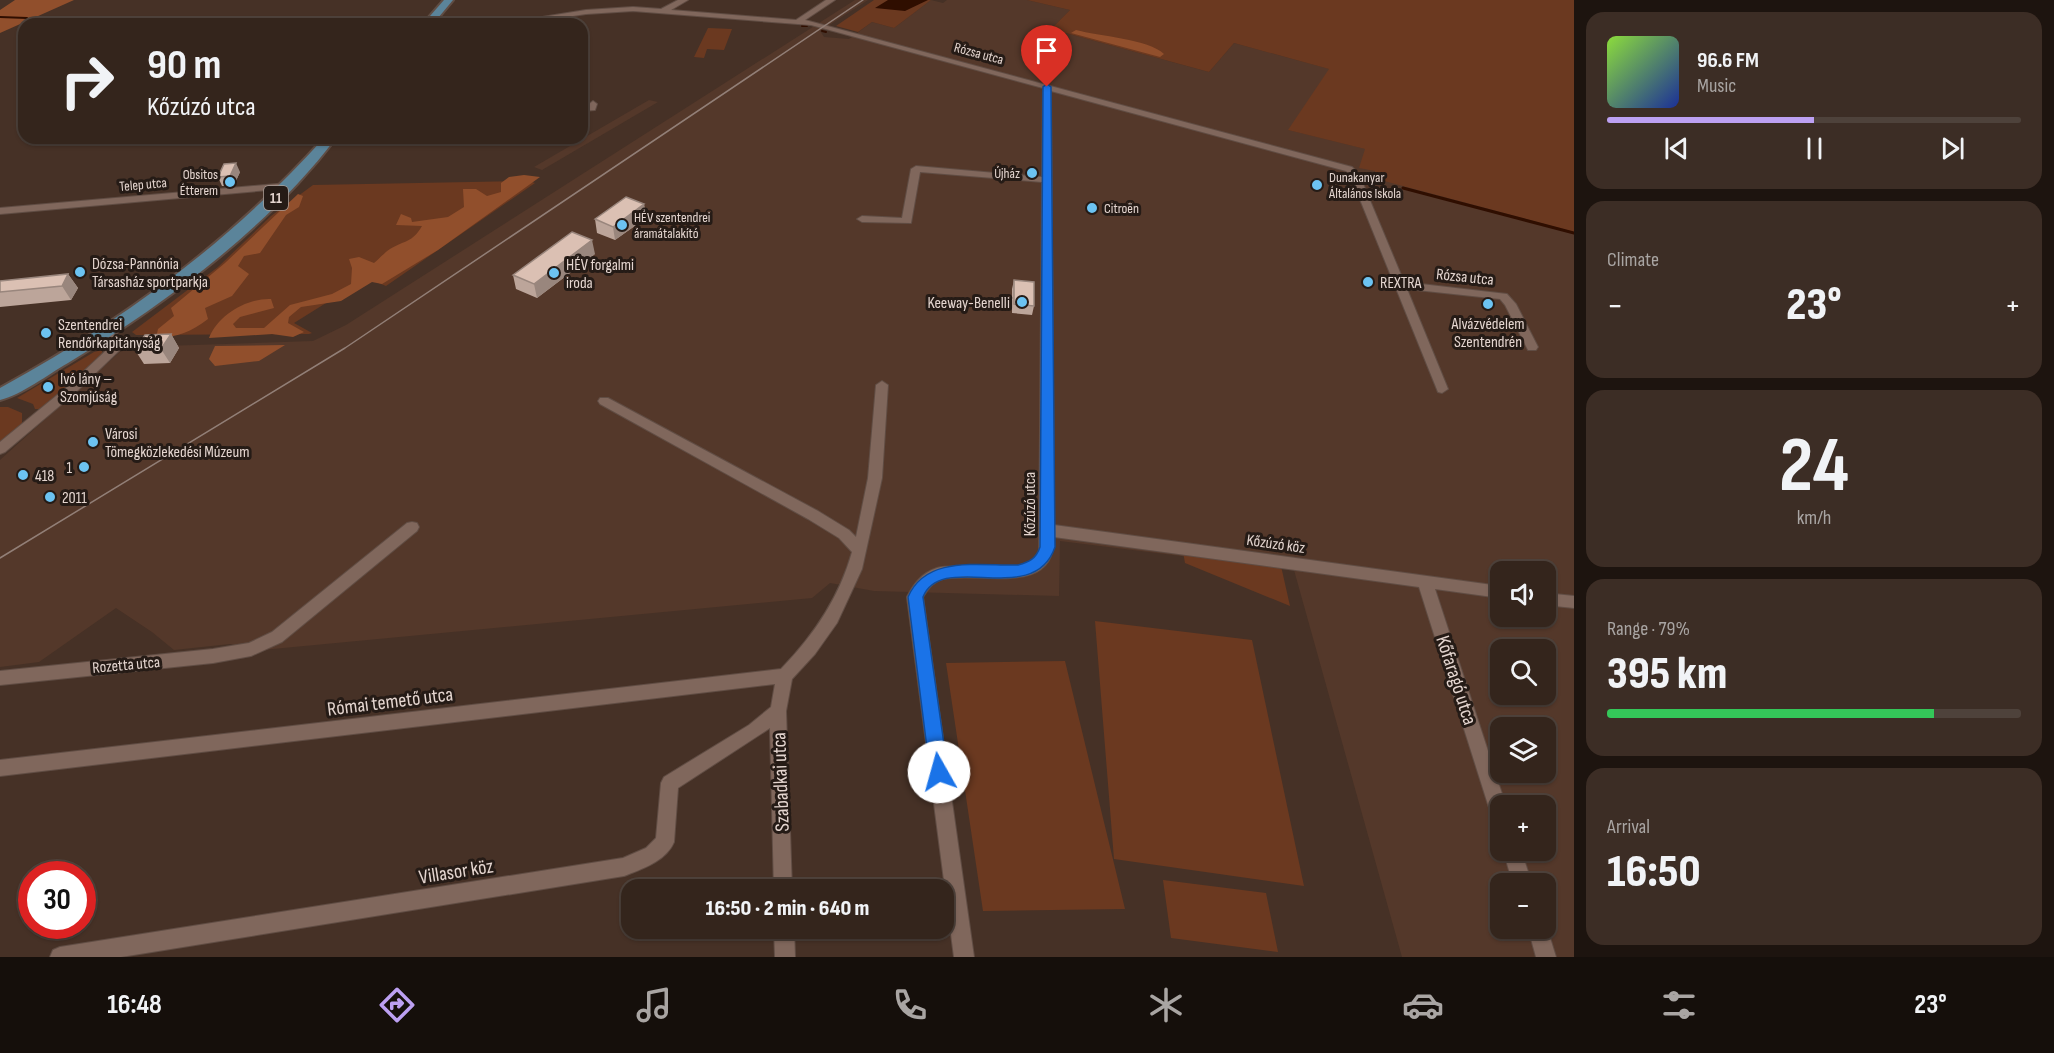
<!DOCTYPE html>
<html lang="en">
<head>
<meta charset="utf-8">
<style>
	body { margin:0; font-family:"Sofia Sans Condensed",sans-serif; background:#3c2d25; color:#f1f3f6; height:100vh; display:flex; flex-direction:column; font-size:22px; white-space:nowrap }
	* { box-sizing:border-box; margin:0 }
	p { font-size:20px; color:#a9a5a3 }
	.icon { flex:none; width:33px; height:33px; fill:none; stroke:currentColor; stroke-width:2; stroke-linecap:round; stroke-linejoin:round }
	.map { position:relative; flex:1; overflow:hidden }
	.sheet { display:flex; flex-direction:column; gap:12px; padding:12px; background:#1d140f; width:480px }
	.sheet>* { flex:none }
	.top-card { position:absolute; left:18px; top:18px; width:570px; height:126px; border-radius:18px; box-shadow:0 2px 4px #0004,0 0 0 2px #4e423b; background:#34251c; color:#f1f3f6; overflow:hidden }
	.buttons { position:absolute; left:1490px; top:561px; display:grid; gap:12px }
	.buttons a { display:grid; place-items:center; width:66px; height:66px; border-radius:12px; background:#34251c; box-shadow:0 2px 4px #0004,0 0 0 2px #4e423b; font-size:30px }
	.speed { position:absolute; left:18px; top:861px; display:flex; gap:12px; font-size:30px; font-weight:700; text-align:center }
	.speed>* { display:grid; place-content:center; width:78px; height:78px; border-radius:50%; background:#34251c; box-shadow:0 2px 4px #0004,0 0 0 2px #4e423b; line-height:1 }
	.speed .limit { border:9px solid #d22; background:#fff; color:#111 }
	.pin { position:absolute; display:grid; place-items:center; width:51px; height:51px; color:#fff; margin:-62px -26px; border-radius:50% 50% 50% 0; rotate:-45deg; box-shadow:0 0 6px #0007 }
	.pin .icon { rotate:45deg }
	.me { position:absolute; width:66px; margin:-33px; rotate:353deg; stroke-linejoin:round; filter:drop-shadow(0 0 4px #0008) }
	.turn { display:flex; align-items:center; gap:21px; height:126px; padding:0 30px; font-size:27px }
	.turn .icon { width:78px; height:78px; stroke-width:2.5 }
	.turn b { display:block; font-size:42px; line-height:51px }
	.big { font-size:45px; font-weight:800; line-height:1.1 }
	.sheet .card { flex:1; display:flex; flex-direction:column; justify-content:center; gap:9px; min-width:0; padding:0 21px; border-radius:18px; background:#3c2d25 }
	.sheet .dial { align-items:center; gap:0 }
	.dial b { font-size:78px; line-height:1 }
	.song { display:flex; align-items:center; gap:18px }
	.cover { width:72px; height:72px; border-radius:9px; background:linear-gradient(135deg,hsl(90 70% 55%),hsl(230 70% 35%)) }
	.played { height:6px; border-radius:3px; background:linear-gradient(90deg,#bca0f2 50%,#4e423b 50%) }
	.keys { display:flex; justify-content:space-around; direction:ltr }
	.heat { display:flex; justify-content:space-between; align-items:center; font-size:33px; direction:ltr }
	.charge { height:9px; border-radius:4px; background:linear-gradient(90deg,#34c759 79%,#4e423b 0) }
	.trip { position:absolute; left:621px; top:879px; width:333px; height:60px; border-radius:18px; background:#34251c; box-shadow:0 2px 4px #0004,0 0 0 2px #4e423b; font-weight:800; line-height:60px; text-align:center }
	.dock { display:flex; height:96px; justify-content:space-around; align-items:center; background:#150f0b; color:#a9a5a3 }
	.dock .icon { width:42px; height:42px }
	.dock .selected { color:#bca0f2 }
	.dock b { font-size:27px; color:#f1f3f6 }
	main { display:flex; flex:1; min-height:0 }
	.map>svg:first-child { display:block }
</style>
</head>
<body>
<main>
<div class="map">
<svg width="1574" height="957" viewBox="0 0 1574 957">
	<rect width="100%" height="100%" fill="#463126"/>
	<path fill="#54382a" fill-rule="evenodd" d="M855 0H868L820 31 824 37 849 39 872 22 894 28 931 0 943 3 947 0H1027L1070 10 1051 29 1209 72 1234 43 1330 69 1289 130 1366 149 1375 171 1373 177 1574 232V957H1402L1294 570 1060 541 1059 596 874 591 830 583 812 598 262 650 230 644 174 650 152 632 116 608 39 662 0 667V460L120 352 134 347 313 341 346 325ZM1500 572H1545V616H1500ZM1500 650H1545V694H1500ZM1500 728H1545V772H1500ZM1500 806H1545V850H1500ZM1500 884H1545V928H1500Z
		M649 100 658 102 542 170 534 167Z"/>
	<path fill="#6b3920" d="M874 0H931L894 28 872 22 858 32 836 26Z
		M1027 0H1574V232L1373 178 1375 171 1359 168 1365 149 1288 130 1329 69 1234 43 1209 72 1051 29 1070 10Z
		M708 28 732 29 724 50 707 49 704 58 694 57Z
		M529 181 535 183 386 286 366 278 294 323 312 333 309 334 136 335 132 332 218 267 271 216 313 185Z
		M102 350V355L42 409H35L33 404 17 398 94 352Z
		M0 407H8L22 413V423L0 445Z
		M1183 552 1281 566 1290 606 1185 563Z
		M1095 621 1252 640 1304 886 1114 859Z
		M1065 661 1125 909 983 911 946 663Z
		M1163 880 1266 893 1278 952 1171 938Z"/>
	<path fill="#914f2c" d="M15 0H74L0 33V10Z
		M1076 30C1098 36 1149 39 1164 54L1160 57 1071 33Z
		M524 175 540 177 438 250 382 284 372 282 341 301 301 307 289 317 288 323 304 332 293 337 272 334 209 338C218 315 247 298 271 299L274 308 240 317 233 324 236 328H264L290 305 332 294 351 284 352 268 349 259 359 257 374 263C379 259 384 253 390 249 405 240 412 243 422 226L396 225 401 214 411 218 412 222 448 217 464 207 463 189H476L487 196 501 192V183L509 177Z
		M298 194 303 196 299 207 286 215 260 253 244 256 238 266 249 274 232 296 205 308 208 319C191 332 178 337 156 338L158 329 174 316 171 308 225 263Z
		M285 345 259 361 215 366 209 359 215 346Z"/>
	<path fill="#2f0e00" d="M888 0H928L905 11 875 8Z"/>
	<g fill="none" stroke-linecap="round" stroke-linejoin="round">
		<path stroke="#2f0e00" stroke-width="2" d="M0 17 27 18
			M802 26H807
			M822 31 826 32"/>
		<path stroke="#2f0e00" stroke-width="3" d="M1403 188 1574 233"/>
		<defs>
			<path id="minor" d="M678 0H688L671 10 796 20 826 0H835L805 20 1352 167 1359 174 1404 282 1507 294 1516 304 1538 347 1536 350H1528L1505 305 1500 299 1407 289 1448 389 1442 393 1438 392 1359 197 1350 175 1346 171 1051 91 1054 525 1500 586V598L1435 589 1506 806H1500V823L1494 820 1491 814 1419 587 1054 537C1055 598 980 571 943 579 934 581 927 590 923 597L974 957H954L907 597C914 583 922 573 937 568 962 560 1028 581 1039 550L1042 182 920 172 911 223 862 222 857 219 862 216 902 218 911 169 916 166 1042 177 1043 88 811 25 633 11 586 14 519 24H499L586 10 633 7 661 9Z
				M593 101 597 104 595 110 582 111V105H588Z
				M288 183 291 184V188L0 214V208Z
				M106 330 128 342 75 393 5 452 0 454V442L67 387 114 343 100 334 102 331Z
				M882 381 888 385 882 478 862 569 837 623 815 654 792 679 786 711 792 890H774L770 728 678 788 674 842C666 861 642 869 624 876L121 957H50L53 950 60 947 623 858 646 848 656 838 661 783 664 777 749 725 771 707 775 684 0 776V760L781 669C814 635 839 598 852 552L839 538 808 519 600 404 598 401 600 398H608L818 511 849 530 856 537 868 478 876 385Z
				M412 522 417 523 419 527 417 531 282 642 251 656 213 663 0 685V671L213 649 249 643 272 632 407 523Z
				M1545 593 1574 596V608L1545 605Z
				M1503 850H1521L1532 884H1513Z
				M1545 924 1547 928 1556 957H1536L1528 928H1545Z
				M774 928H794L795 957H775Z"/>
			<path id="major" d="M444 0H453L433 24H423Z
				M324 138H336C266 230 166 303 68 363 47 375 23 394 0 400V388C124 320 229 243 324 138Z"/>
		</defs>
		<use href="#minor" stroke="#604d44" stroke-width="2"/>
		<use href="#major" stroke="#604d44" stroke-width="4"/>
		<use href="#minor" fill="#80675c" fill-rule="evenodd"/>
		<use href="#major" fill="#5b849a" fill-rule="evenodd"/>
		<path stroke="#927f77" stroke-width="1.5" d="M0 558 345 348 863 0"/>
	</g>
	<path fill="#bca59a" d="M240 172 234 185 222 186 218 177Z
		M644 204 646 218 615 240 597 233 595 219Z
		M595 254 537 298 516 289 513 275Z
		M68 274 78 288 71 300 0 307V281Z
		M1014 280 1034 306 1032 315 1012 313V289Z
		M171 334 179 348 170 363 144 364 135 350Z"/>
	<path fill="#99867d" d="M236 163 240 172 234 185 230 176Z
		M644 204 646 218 615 240 613 227Z
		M592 240 595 254 537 298 534 284Z
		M68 274 78 288 71 300 62 286Z
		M171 334 179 348 170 363 161 349Z"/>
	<path fill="#dbc0b3" stroke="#99867d" stroke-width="1.5" d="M236 163 230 176 218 177 224 164Z
		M626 197 644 204 613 227 595 219Z
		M572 232 592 240 534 284 513 275Z
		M68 274 62 286 0 292V281Z
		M1014 280 1034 282V306L1014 304Z
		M171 334 161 349 135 350 145 335Z"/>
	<path fill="#1a73e8" stroke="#114b97" stroke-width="1.5" d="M1047 84 1051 87 1055 547C1034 609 942 550 923 597L948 772 945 778 939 781 933 778 930 772 908 597C926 555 979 566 1018 565 1029 562 1036 559 1040 547L1043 87Z"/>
	<g fill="#6cc3f2" stroke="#251b16" stroke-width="2">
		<circle cx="1032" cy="173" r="6"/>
		<circle cx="230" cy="182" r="6"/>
		<circle cx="1317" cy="185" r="6"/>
		<circle cx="1092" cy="208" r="6"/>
		<circle cx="622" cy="225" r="6"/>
		<circle cx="80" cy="272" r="6"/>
		<circle cx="554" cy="273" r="6"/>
		<circle cx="1368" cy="282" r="6"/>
		<circle cx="1022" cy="302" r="6"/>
		<circle cx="1488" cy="304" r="6"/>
		<circle cx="46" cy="333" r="6"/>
		<circle cx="48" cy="387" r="6"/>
		<circle cx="93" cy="442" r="6"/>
		<circle cx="84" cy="467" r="6"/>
		<circle cx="23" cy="475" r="6"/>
		<circle cx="50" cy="497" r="6"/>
	</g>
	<g text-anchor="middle" stroke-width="6" stroke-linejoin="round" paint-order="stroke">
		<g font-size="14" fill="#e5d6d0" stroke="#251b16">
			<text transform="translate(979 53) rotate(15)" y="5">Rózsa utca</text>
			<text transform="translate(143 184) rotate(-5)" y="5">Telep utca</text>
		</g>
		<g font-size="14" fill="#e5d6d0" stroke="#251b16" text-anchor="start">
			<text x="1020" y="178" text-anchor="end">Újház</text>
			<text x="218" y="179" text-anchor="end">Obsitos<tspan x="218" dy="16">Étterem</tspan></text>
			<text x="1329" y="182">Dunakanyar<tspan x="1329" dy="16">Általános Iskola</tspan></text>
			<text x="1104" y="213">Citroën</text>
			<text x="634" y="222">HÉV szentendrei<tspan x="634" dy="16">áramátalakító</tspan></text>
		</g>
		<rect fill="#251b16" stroke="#ab9e98" stroke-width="1.5" x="264" y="186" width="24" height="24" rx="4.5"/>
		<g font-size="15" font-weight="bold" fill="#e5d6d0">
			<text x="276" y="203">11</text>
		</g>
		<g font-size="16" fill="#e5d6d0" stroke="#251b16" text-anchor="start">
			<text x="92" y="269">Dózsa-Pannónia<tspan x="92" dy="18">Társasház sportparkja</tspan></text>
			<text x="566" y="270">HÉV forgalmi<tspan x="566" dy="18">iroda</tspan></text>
			<text x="1380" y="288">REXTRA</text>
			<text x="1010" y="308" text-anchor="end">Keeway-Benelli</text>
			<text x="1488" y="329" text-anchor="middle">Alvázvédelem<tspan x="1488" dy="18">Szentendrén</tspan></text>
			<text x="58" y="330">Szentendrei<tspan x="58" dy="18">Rendőrkapitányság</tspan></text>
			<text x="60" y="384">Ivó lány –<tspan x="60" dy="18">Szomjúság</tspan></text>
			<text x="105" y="439">Városi<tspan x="105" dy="18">Tömegközlekedési Múzeum</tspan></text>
			<text x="72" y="473" text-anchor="end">1</text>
			<text x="35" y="481">418</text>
			<text x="62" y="503">2011</text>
		</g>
		<g font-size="16" fill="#e5d6d0" stroke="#251b16">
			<text transform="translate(1465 276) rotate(6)" y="6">Rózsa utca</text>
			<text transform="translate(1029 504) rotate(-90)" y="6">Kőzúzó utca</text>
			<text transform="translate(1276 543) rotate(8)" y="6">Kőzúzó köz</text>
			<text transform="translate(126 664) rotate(-5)" y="6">Rozetta utca</text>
		</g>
		<g font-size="20" fill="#e5d6d0" stroke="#251b16">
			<text transform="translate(1457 680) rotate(72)" y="7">Kőfaragó utca</text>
			<text transform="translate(390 701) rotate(-7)" y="7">Római temető utca</text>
			<text transform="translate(780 782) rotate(-92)" y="7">Szabadkai utca</text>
			<text transform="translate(456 871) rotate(-9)" y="7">Villasor köz</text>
		</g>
	</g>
</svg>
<div class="buttons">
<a><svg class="icon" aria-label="sound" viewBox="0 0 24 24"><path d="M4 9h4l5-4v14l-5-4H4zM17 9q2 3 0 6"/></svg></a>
<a><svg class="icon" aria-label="search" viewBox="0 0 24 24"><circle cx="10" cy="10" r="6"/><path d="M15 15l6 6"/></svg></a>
<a><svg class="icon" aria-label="layers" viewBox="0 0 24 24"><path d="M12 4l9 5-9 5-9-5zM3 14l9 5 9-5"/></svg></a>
<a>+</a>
<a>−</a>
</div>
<div class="speed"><div class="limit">30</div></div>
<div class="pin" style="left:1047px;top:87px;background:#d93025"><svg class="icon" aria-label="arrive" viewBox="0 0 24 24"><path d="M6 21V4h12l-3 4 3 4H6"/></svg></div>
<svg class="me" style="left:939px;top:772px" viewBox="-20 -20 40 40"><circle r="19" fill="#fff"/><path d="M0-13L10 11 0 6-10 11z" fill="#1a73e8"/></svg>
<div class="trip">16:50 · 2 min · 640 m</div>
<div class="top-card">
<div class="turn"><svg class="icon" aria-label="right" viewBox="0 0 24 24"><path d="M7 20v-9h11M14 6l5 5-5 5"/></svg><div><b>90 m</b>Kőzúzó utca</div></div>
</div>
</div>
<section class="sheet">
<div class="card">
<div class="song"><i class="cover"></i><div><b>96.6 FM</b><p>Music</p></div></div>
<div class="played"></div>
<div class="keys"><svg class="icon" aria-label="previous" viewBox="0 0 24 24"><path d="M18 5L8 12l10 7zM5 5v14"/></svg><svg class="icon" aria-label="pause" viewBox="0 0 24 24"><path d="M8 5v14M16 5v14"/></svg><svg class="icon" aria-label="next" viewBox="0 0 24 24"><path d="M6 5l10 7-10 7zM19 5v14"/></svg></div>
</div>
<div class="card"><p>Climate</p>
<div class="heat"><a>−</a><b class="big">23°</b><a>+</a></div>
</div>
<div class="card dial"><b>24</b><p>km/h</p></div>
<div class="card"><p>Range · 79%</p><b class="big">395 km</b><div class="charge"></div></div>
<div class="card"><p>Arrival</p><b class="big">16:50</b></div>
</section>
</main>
<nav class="dock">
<b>16:48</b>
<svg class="icon selected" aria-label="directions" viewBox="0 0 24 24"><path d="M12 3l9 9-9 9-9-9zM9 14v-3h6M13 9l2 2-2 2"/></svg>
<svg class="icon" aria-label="music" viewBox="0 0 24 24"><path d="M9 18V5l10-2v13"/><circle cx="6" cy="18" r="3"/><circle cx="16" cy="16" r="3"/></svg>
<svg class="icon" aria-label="phone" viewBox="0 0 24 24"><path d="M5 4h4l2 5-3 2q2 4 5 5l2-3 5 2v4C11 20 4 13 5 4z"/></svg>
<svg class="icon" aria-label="climate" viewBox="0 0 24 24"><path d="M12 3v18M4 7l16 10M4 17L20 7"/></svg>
<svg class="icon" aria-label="car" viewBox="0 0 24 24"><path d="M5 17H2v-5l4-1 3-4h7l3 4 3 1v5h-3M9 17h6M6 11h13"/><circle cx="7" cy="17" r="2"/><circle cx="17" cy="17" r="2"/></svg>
<svg class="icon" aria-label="filters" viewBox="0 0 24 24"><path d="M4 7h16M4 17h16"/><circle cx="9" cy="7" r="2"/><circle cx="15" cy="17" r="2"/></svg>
<b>23°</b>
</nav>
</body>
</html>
